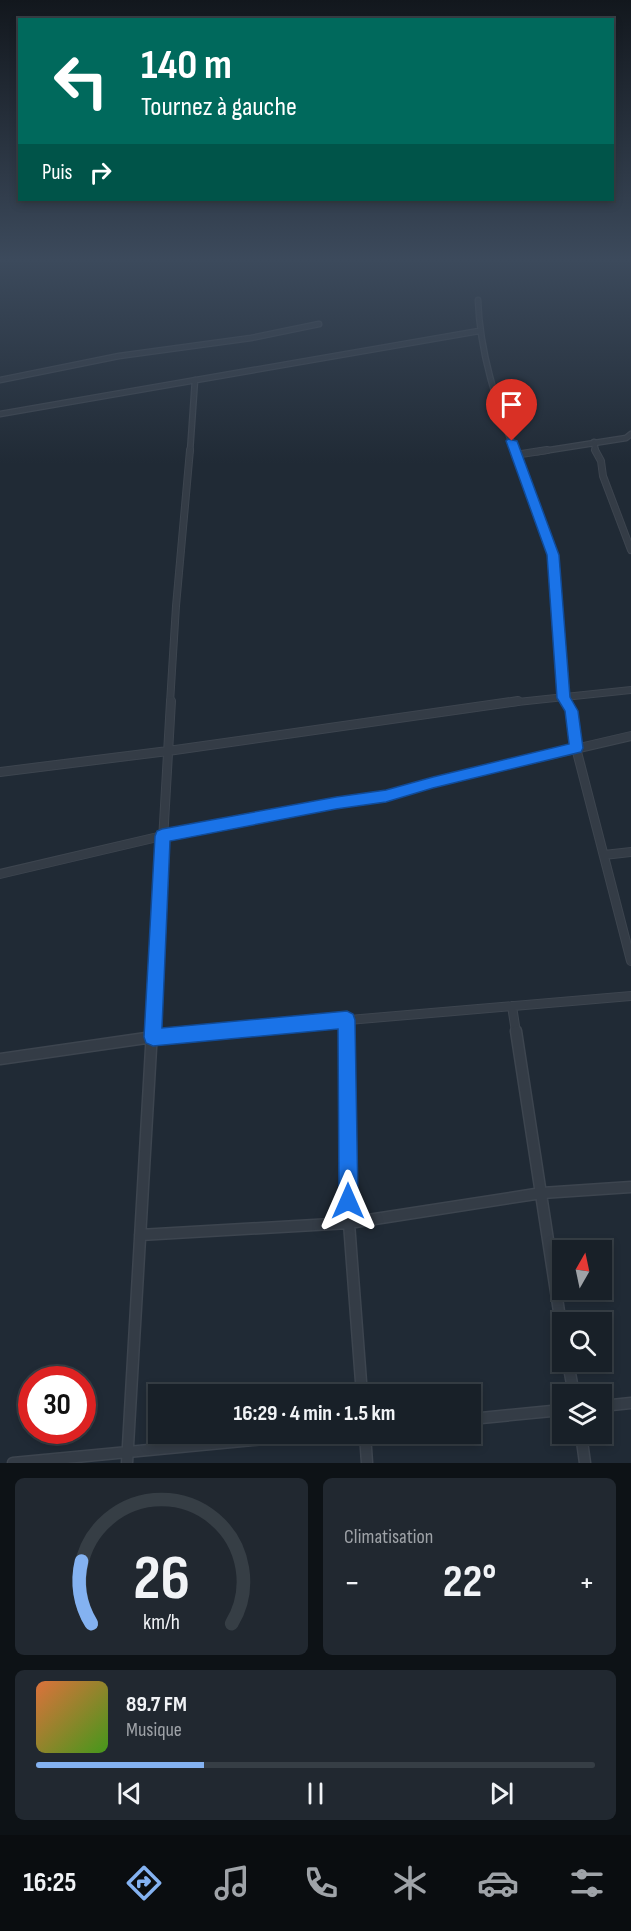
<!DOCTYPE html>
<html lang="fr">
<head>
<meta charset="utf-8">
<style>
	body { margin:0; font-family:"Sofia Sans Condensed",sans-serif; background:#212830; color:#f1f3f6; height:100vh; display:flex; flex-direction:column; font-size:22px; white-space:nowrap }
	* { box-sizing:border-box; margin:0 }
	p { font-size:20px; color:#9fa3a8 }
	.icon { flex:none; width:33px; height:33px; fill:none; stroke:currentColor; stroke-width:2; stroke-linecap:round; stroke-linejoin:round }
	.map { position:relative; height:1463px; overflow:hidden }
	.drawer { display:flex; flex-direction:column; gap:15px; padding:15px; background:#0d1216; flex:1 }
	.drawer>* { flex:none }
	.guide { position:absolute; left:18px; top:18px; width:596px; height:183px; border-radius:0px; box-shadow:0 3px 9px #0003,0 0 0 2px #363e45; background:#00695c; color:#fff; overflow:hidden }
	.needle { width:39px; rotate:9deg }
	.buttons { position:absolute; left:552px; top:1240px; display:grid; gap:12px }
	.buttons a { display:grid; place-items:center; width:60px; height:60px; border-radius:0px; background:#182028; box-shadow:0 3px 9px #0003,0 0 0 2px #363e45; font-size:30px }
	.speed { position:absolute; left:18px; top:1366px; display:flex; gap:12px; font-size:30px; font-weight:700; text-align:center }
	.speed>* { display:grid; place-content:center; width:78px; height:78px; border-radius:50%; background:#182028; box-shadow:0 3px 9px #0003,0 0 0 2px #363e45; line-height:1 }
	.speed .limit { border:9px solid #d22; background:#fff; color:#111 }
	.pin { position:absolute; display:grid; place-items:center; width:51px; height:51px; color:#fff; margin:-62px -26px; border-radius:50% 50% 50% 0; rotate:-45deg; box-shadow:0 0 6px #0007 }
	.pin .icon { rotate:45deg }
	.me { position:absolute; width:66px; margin:-33px; rotate:0deg; stroke-linejoin:round; filter:drop-shadow(0 0 4px #0008) }
	.turn { display:flex; align-items:center; gap:21px; height:126px; padding:0 24px; font-size:27px }
	.turn .icon { width:78px; height:78px; stroke-width:2.5 }
	.turn b { display:block; font-size:42px; line-height:51px }
	.then { display:flex; align-items:center; height:57px; padding:0 24px; background:#0003; gap:12px; font-size:22px }
	.big { font-size:45px; font-weight:700; line-height:1.1 }
	.drawer .card { flex:1; display:flex; flex-direction:column; justify-content:center; gap:9px; min-width:0; padding:0 21px; border-radius:9px; background:#212830 }
	.drawer .dial { align-items:center; gap:0 }
	.dial svg { height:156px; overflow:visible; fill:none; stroke:#363e45; stroke-width:7; stroke-linecap:round; text-anchor:middle }
	.dial text { fill:#f1f3f6; stroke:none }
	.song { display:flex; align-items:center; gap:18px }
	.cover { width:72px; height:72px; border-radius:9px; background:linear-gradient(135deg,hsl(20 70% 55%),hsl(100 70% 35%)) }
	.played { height:6px; border-radius:3px; background:linear-gradient(90deg,#84b2f1 30%,#363e45 30%) }
	.keys { display:flex; justify-content:space-around; direction:ltr }
	.heat { display:flex; justify-content:space-between; align-items:center; font-size:33px; direction:ltr }
	.drawer .tiles { flex:1; display:grid; gap:15px; grid-template-columns:1fr 1fr }
	.card:last-child { grid-column:span 2 }
	.trip { position:absolute; left:148px; top:1384px; width:333px; height:60px; border-radius:0px; background:#182028; box-shadow:0 3px 9px #0003,0 0 0 2px #363e45; font-weight:700; line-height:60px; text-align:center }
	.tabs { display:flex; height:96px; justify-content:space-around; align-items:center; background:#0a0d10; color:#9fa3a8 }
	.tabs .icon { width:42px; height:42px }
	.tabs .current { color:#84b2f1 }
	.tabs b { font-size:27px; color:#f1f3f6 }
	.map>svg:first-child { display:block }
</style>
</head>
<body>
<div class="map">
<svg width="631" height="1463" viewBox="0 0 631 1463">
	<rect width="100%" height="100%" fill="#202a35"/>
	<g fill="none" stroke-linecap="round" stroke-linejoin="round">
		<defs>
			<path id="minor-far3" d="M478 300C480 354 496 401 515 452
				M0 380 119 356 251 338 319 324
				M0 414 479 331
				M594 442 596 452
				M190 452 195 380
				M537 452 626 438 631 434"/>
			<path id="minor-far2" d="M514 450 553 555 564 698 567 703
				M595 450 601 461 603 476 631 550
				M515 455 547 450
				M170 703 176 606 190 450
				M508 703 631 690"/>
			<path id="minor-far1" d="M566 701 572 711 576 748 631 961
				M0 772 168 751 518 701
				M604 855 631 852
				M0 874 162 836 336 803 386 796 433 782 631 736
				M512 1006 516 1032
				M347 1020V1032
				M152 1032 171 701
				M208 1032 631 996"/>
			<path id="minor" d="M347 1031 349 1223 362 1395
				M516 1031 562 1331
				M0 1059 153 1037 225 1031
				M140 1235 349 1223 542 1193 631 1187
				M568 1362 574 1395
				M602 1406 631 1403
				M471 1419 562 1410
				M365 1434 367 1463
				M581 1434 585 1463
				M13 1463 317 1434
				M127 1463 152 1031"/>
		</defs>
		<use href="#minor-far3" stroke="#3d454f" stroke-width="7"/>
		<use href="#minor-far2" stroke="#3d454f" stroke-width="8"/>
		<use href="#minor-far1" stroke="#3d454f" stroke-width="10"/>
		<use href="#minor" stroke="#3d454f" stroke-width="13"/>
		<use href="#minor-far3" stroke="#343c46" stroke-width="4.5"/>
		<use href="#minor-far2" stroke="#343c46" stroke-width="6"/>
		<use href="#minor-far1" stroke="#343c46" stroke-width="8"/>
		<use href="#minor" stroke="#343c46" stroke-width="10"/>
	</g>
	<linearGradient id="sky" x2="0" y2="1"><stop stop-color="#12171d"/><stop offset="0.56" stop-color="#3c4a5c"/><stop offset="1" stop-color="#3c4a5c" stop-opacity="0"/></linearGradient>
	<rect width="631" height="464" fill="url(#sky)"/>
	<path fill="#1a73e8" stroke="#114b97" stroke-width="1.5" d="M508 439 517 441 559 555 570 697 578 711 583 748 581 752 433 788 386 802 336 809 170 841 162 1028 347 1011 353 1014 355 1020 358 1201 355 1208 348 1211 342 1208 339 1201 338 1029 153 1046 146 1043 144 1037 155 836 157 831 162 829 336 797 386 790 433 777 569 744 565 711 557 698 547 555 506 441Z"/>
</svg>
<div class="buttons">
<a><svg class="needle" viewBox="-14 -14 28 28"><path d="M0-13l5 13h-10z" fill="#e53935"/><path d="M0 13l5-13h-10z" fill="#9fa3a8"/></svg></a>
<a><svg class="icon" aria-label="search" viewBox="0 0 24 24"><circle cx="10" cy="10" r="6"/><path d="M15 15l6 6"/></svg></a>
<a><svg class="icon" aria-label="layers" viewBox="0 0 24 24"><path d="M12 4l9 5-9 5-9-5zM3 14l9 5 9-5"/></svg></a>
</div>
<div class="speed"><div class="limit">30</div></div>
<div class="pin" style="left:512px;top:441px;background:#d93025"><svg class="icon" aria-label="arrive" viewBox="0 0 24 24"><path d="M6 21V4h12l-3 4 3 4H6"/></svg></div>
<svg class="me" style="left:348px;top:1201px" viewBox="-20 -20 40 40"><path d="M0-17L14 15 0 8-14 15z" fill="#1a73e8" stroke="#fff" stroke-width="4"/></svg>
<div class="trip">16:29 · 4 min · 1.5 km</div>
<div class="guide">
<div class="turn"><svg class="icon" aria-label="left" viewBox="0 0 24 24"><path d="M17 20v-9H6M10 6l-5 5 5 5"/></svg><div><b>140 m</b>Tournez à gauche</div></div>
<div class="then">Puis<svg class="icon" aria-label="right" viewBox="0 0 24 24"><path d="M7 20v-9h11M14 6l5 5-5 5"/></svg></div>
</div>
</div>
<section class="drawer">
<div class="tiles">
<div class="card dial"><svg viewBox="0 0 100 80">
<path d="M14 69A42 42 0 1 1 86 69"/>
<path d="M14 69A42 42 0 0 1 9 37" stroke="#84b2f1"/>
<text x="50" y="56" font-size="32" font-weight="700">26</text>
<text x="50" y="72" font-size="11">km/h</text>
</svg></div>
<div class="card"><p>Climatisation</p>
<div class="heat"><a>−</a><b class="big">22°</b><a>+</a></div>
</div>
<div class="card">
<div class="song"><i class="cover"></i><div><b>89.7 FM</b><p>Musique</p></div></div>
<div class="played"></div>
<div class="keys"><svg class="icon" aria-label="previous" viewBox="0 0 24 24"><path d="M18 5L8 12l10 7zM5 5v14"/></svg><svg class="icon" aria-label="pause" viewBox="0 0 24 24"><path d="M8 5v14M16 5v14"/></svg><svg class="icon" aria-label="next" viewBox="0 0 24 24"><path d="M6 5l10 7-10 7zM19 5v14"/></svg></div>
</div>
</div>
</section>
<nav class="tabs">
<b>16:25</b>
<svg class="icon current" aria-label="directions" viewBox="0 0 24 24"><path d="M12 3l9 9-9 9-9-9zM9 14v-3h6M13 9l2 2-2 2"/></svg>
<svg class="icon" aria-label="music" viewBox="0 0 24 24"><path d="M9 18V5l10-2v13"/><circle cx="6" cy="18" r="3"/><circle cx="16" cy="16" r="3"/></svg>
<svg class="icon" aria-label="phone" viewBox="0 0 24 24"><path d="M5 4h4l2 5-3 2q2 4 5 5l2-3 5 2v4C11 20 4 13 5 4z"/></svg>
<svg class="icon" aria-label="climate" viewBox="0 0 24 24"><path d="M12 3v18M4 7l16 10M4 17L20 7"/></svg>
<svg class="icon" aria-label="car" viewBox="0 0 24 24"><path d="M5 17H2v-5l4-1 3-4h7l3 4 3 1v5h-3M9 17h6M6 11h13"/><circle cx="7" cy="17" r="2"/><circle cx="17" cy="17" r="2"/></svg>
<svg class="icon" aria-label="filters" viewBox="0 0 24 24"><path d="M4 7h16M4 17h16"/><circle cx="9" cy="7" r="2"/><circle cx="15" cy="17" r="2"/></svg>
</nav>
</body>
</html>
